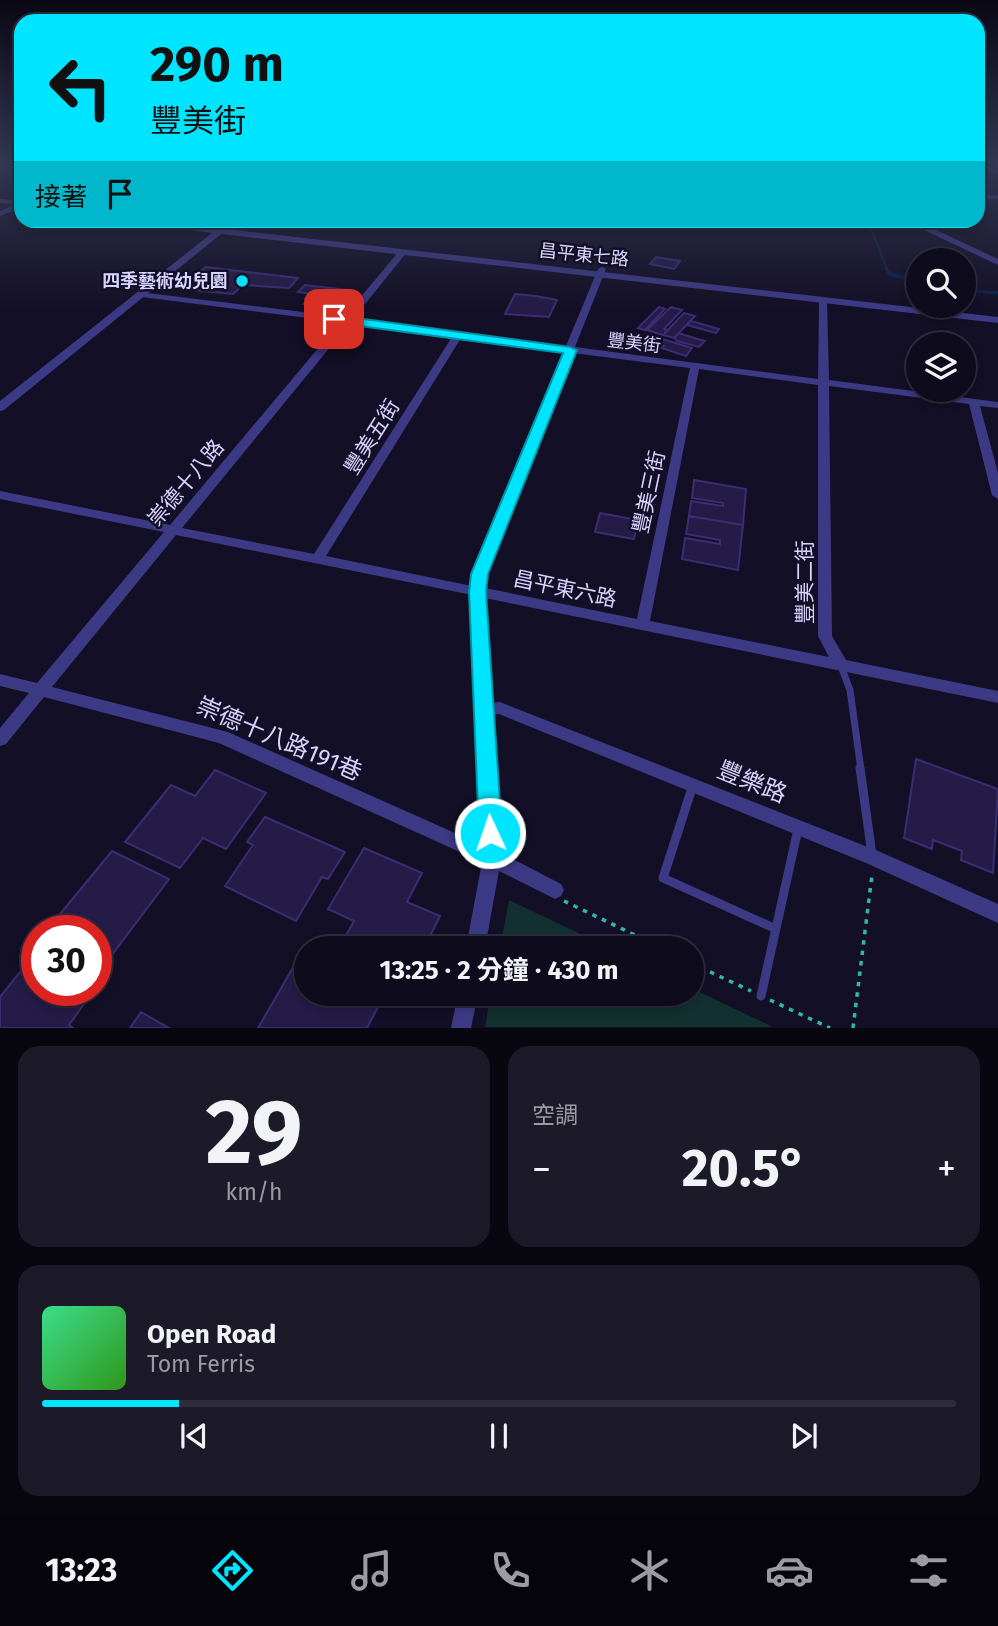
<!DOCTYPE html>
<html lang="zh-TW">
<head>
<meta charset="utf-8">
<style>
	body { margin:0; font-family:"Fira Sans","Noto Sans TC",sans-serif; background:#1c1929; color:#f1f3f6; height:100vh; display:flex; flex-direction:column; font-size:26px; white-space:nowrap }
	* { box-sizing:border-box; margin:0 }
	p { font-size:23px; color:#9b9ba3 }
	.icon { flex:none; width:38px; height:38px; fill:none; stroke:currentColor; stroke-width:2; stroke-linecap:round; stroke-linejoin:round }
	.map { position:relative; height:1028px; overflow:hidden }
	.details { display:flex; flex-direction:column; gap:18px; padding:18px; background:#08060f; flex:1 }
	.details>* { flex:none }
	.top-card { position:absolute; left:14px; top:14px; width:971px; height:214px; border-radius:21px; box-shadow:0 4px 10px #0003,0 0 0 2px #2e2b3b; background:#00e5ff; color:#111; overflow:hidden }
	.fabs { position:absolute; left:906px; top:248px; display:grid; gap:14px }
	.fabs a { display:grid; place-items:center; width:70px; height:70px; border-radius:50%; background:#0e0b1c; box-shadow:0 4px 10px #0003,0 0 0 2px #2e2b3b; font-size:35px }
	.speed { position:absolute; left:21px; top:915px; display:flex; gap:14px; font-size:35px; font-weight:700; text-align:center }
	.speed>* { display:grid; place-content:center; width:91px; height:91px; border-radius:50%; background:#0e0b1c; box-shadow:0 4px 10px #0003,0 0 0 2px #2e2b3b; line-height:1 }
	.speed .limit { border:10px solid #d22; background:#fff; color:#111 }
	.pin { position:absolute; display:grid; place-items:center; width:60px; height:60px; color:#fff; margin:-30px; border-radius:14px; box-shadow:0 4px 10px #0006 }
	.me { position:absolute; width:77px; margin:-38px; rotate:357deg; stroke-linejoin:round; filter:drop-shadow(0 0 5px #0008) }
	.turn { display:flex; align-items:center; gap:24px; height:147px; padding:0 21px; font-size:32px }
	.turn .icon { width:91px; height:91px; stroke-width:2.5 }
	.turn b { display:block; font-size:49px; line-height:60px }
	.then { display:flex; align-items:center; height:66px; padding:0 21px; background:#0003; gap:14px; font-size:26px }
	.big { font-size:52px; font-weight:700; line-height:1.1 }
	.details .widget { flex:1; display:flex; flex-direction:column; justify-content:center; gap:10px; min-width:0; padding:0 24px; border-radius:21px; background:#1c1929 }
	.details .dial { align-items:center; gap:0 }
	.dial b { font-size:91px; line-height:1 }
	.song { display:flex; align-items:center; gap:21px }
	.cover { width:84px; height:84px; border-radius:10px; background:linear-gradient(135deg,hsl(150 70% 55%),hsl(110 70% 35%)) }
	.played { height:7px; border-radius:4px; background:linear-gradient(90deg,#00e5ff 15%,#2e2b3b 15%) }
	.keys { display:flex; justify-content:space-around; direction:ltr }
	.heat { display:flex; justify-content:space-between; align-items:center; font-size:38px; direction:ltr }
	.details .tiles { flex:1; display:grid; gap:18px; grid-template-columns:1fr 1fr }
	.widget:last-child { grid-column:span 2 }
	.trip { position:absolute; left:294px; top:936px; width:410px; height:70px; border-radius:35px; background:#0e0b1c; box-shadow:0 4px 10px #0003,0 0 0 2px #2e2b3b; font-weight:700; line-height:70px; text-align:center }
	.tabs { display:flex; height:112px; justify-content:space-around; align-items:center; background:#06040b; color:#9b9ba3 }
	.tabs .icon { width:49px; height:49px }
	.tabs .on { color:#00e5ff }
	.tabs b { font-size:32px; color:#f1f3f6 }
	.map>svg:first-child { display:block }
</style>
</head>
<body>
<div class="map">
<svg width="998" height="1028" viewBox="0 0 998 1028">
	<rect width="100%" height="100%" fill="#130f26"/>
	<path fill="#12302f" d="M509 900 610 948H500Z
		M691 988 773 1027H485L491 994H691Z"/>
	<g fill="none" stroke-linecap="round" stroke-linejoin="round">
		<path stroke="#0c2248" stroke-width="2.5" d="M864 220 872 231 887 269"/>
		<path stroke="#0c2248" stroke-width="3.5" d="M886 268 890 274 919 281
			M964 290 998 293"/>
	</g>
	<path fill="#241b47" stroke="#3b2d73" stroke-width="2" d="M656 257 680 261 674 269 650 264Z
		M205 267 298 278 289 288 243 285 233 294 182 289Z
		M305 285 348 290 334 307 304 304 313 294 298 292Z
		M515 294 536 296 557 300 549 317 505 314Z
		M659 307 665 309 645 330 638 328Z
		M671 307 682 310 664 329 668 330 663 335 647 330Z
		M684 313 695 316 674 338 663 335Z
		M691 321 719 329 716 333 687 325Z
		M679 333 684 335 705 341 699 347 677 341 674 338Z
		M662 339 692 348 686 356 662 348 664 346 658 344Z
		M694 480 746 489 743 525 689 516 691 501 723 506V503L692 498Z
		M600 513 638 520 634 539 595 532Z
		M689 516 743 525 738 570 682 559 685 538 720 544V540L686 534Z
		M916 759 998 789 993 873 961 860 962 851 933 840 932 849 904 838Z
		M215 770 266 793 226 849 203 838 180 868 125 842 171 785 195 796Z
		M265 817 345 852 328 879 322 877 296 921 225 886 253 845 247 842Z
		M364 848 422 873 407 902 440 916 424 948H339L354 921 328 909Z
		M112 851 169 879 99 972 96 971V931H46Z
		M35 953 37 990H94L69 1025 73 1028H0V997Z
		M298 959 306 964V994H367L381 1001 367 1028H258Z
		M141 1012 169 1028H130Z"/>
	<g fill="none" stroke-linecap="round" stroke-linejoin="round">
		<path stroke="#2fb8b0" stroke-width="3.5" stroke-dasharray="4.5 6" stroke-linecap="butt" d="M564 901 662 948
			M691 963 751 991
			M770 1000 830 1028
			M853 1028 872 875"/>
		<path stroke="#3d3a85" stroke-width="3.5" d="M978 197H998"/>
		<path stroke="#3d3a85" stroke-width="7" d="M841 666 850 690 861 770"/>
		<path stroke="#3d3a85" stroke-width="9" d="M860 768 872 855
			M693 785 663 878 776 929
			M761 996 798 829"/>
		<path fill="#3d3a85" fill-rule="evenodd" d="M978 168 998 169V173L978 172Z
			M12 206 16 208 15 210 0 216V211Z
			M229 220H237L229 228H223V224Z
			M400 250 407 252 353 319 566 346 598 269 602 267 606 269 575 347 818 379 819 300 823 297 827 300 829 380 998 402V408L980 406 998 473V499L992 495 969 404 829 386 832 636 846 660 998 691V703L485 598V613L491 703 500 702 505 704 878 851 998 904V923L866 863 499 714 492 715 501 853 561 884 564 890 561 896 555 899 499 871 485 948H466L482 862 219 743 44 697 6 744 0 746V728L29 693 0 686V674L37 683 164 532 0 499V491L170 525 340 322 142 297 138 294 139 292 344 317ZM349 324 452 337 314 554 182 528ZM461 338 564 352 472 574V586L326 556ZM573 353 690 368 637 619 485 588 486 574ZM699 369 818 385V636L829 657 650 621ZM176 535 472 595 482 845 228 732 52 687Z
			M458 994H478L471 1028H451Z"/>
		<path fill="#3d3a85" fill-rule="evenodd" d="M0 199 21 201V205L0 203Z
			M120 220H151L218 228 222 226 226 229 998 317V323L221 234 4 410 0 411V401L212 233Z
			M903 220H915L998 259V265Z"/>
	</g>
	<linearGradient id="sky" x2="0" y2="1"><stop stop-color="#0a0815"/><stop offset="0.53" stop-color="#333752"/><stop offset="1" stop-color="#333752" stop-opacity="0"/></linearGradient>
	<rect width="998" height="308" fill="url(#sky)"/>
	<path fill="#00e5ff" stroke="#0095a6" stroke-width="2" d="M334 315 570 347 577 350 488 574 486 592 502 833 498 841 490 844 482 841 479 833 469 592 471 574 563 353 330 322 328 319Z"/>
	<circle fill="#00e5ff" stroke="#130f26" stroke-width="2.5" cx="242" cy="281" r="7"/>
	<g text-anchor="middle" stroke-width="5" stroke-linejoin="round" paint-order="stroke">
		<g font-size="18" fill="#d9d4ff" stroke="#130f26">
			<text transform="translate(584 255) rotate(6)" y="6">昌平東七路</text>
			<text transform="translate(634 343) rotate(7)" y="6">豐美街</text>
		</g>
		<g font-size="18" font-weight="bold" fill="#d9d4ff" stroke="#130f26" text-anchor="end">
			<text x="228" y="287">四季藝術幼兒園</text>
		</g>
		<g font-size="21" fill="#d9d4ff" stroke="#130f26">
			<text transform="translate(372 437) rotate(-58)" y="7">豐美五街</text>
			<text transform="translate(186 483) rotate(-50)" y="7">崇德十八路</text>
			<text transform="translate(649 492) rotate(-78)" y="7">豐美三街</text>
			<text transform="translate(805 582) rotate(-90)" y="7">豐美二街</text>
			<text transform="translate(565 589) rotate(12)" y="7">昌平東六路</text>
		</g>
		<g font-size="24" fill="#d9d4ff" stroke="#130f26">
			<text transform="translate(279 739) rotate(23)" y="8">崇德十八路191巷</text>
			<text transform="translate(752 782) rotate(22)" y="8">豐樂路</text>
		</g>
	</g>
</svg>
<div class="fabs">
<a><svg class="icon" aria-label="search" viewBox="0 0 24 24"><circle cx="10" cy="10" r="6"/><path d="M15 15l6 6"/></svg></a>
<a><svg class="icon" aria-label="layers" viewBox="0 0 24 24"><path d="M12 4l9 5-9 5-9-5zM3 14l9 5 9-5"/></svg></a>
</div>
<div class="speed"><div class="limit">30</div></div>
<div class="pin" style="left:334px;top:319px;background:#d93025"><svg class="icon" aria-label="arrive" viewBox="0 0 24 24"><path d="M6 21V4h12l-3 4 3 4H6"/></svg></div>
<svg class="me" style="left:490px;top:833px" viewBox="-20 -20 40 40"><circle r="17" fill="#00e5ff" stroke="#fff" stroke-width="3"/><path d="M0-11L8 9 0 5-8 9z" fill="#fff"/></svg>
<div class="trip">13:25 · 2 分鐘 · 430 m</div>
<div class="top-card">
<div class="turn"><svg class="icon" aria-label="left" viewBox="0 0 24 24"><path d="M17 20v-9H6M10 6l-5 5 5 5"/></svg><div><b>290 m</b>豐美街</div></div>
<div class="then">接著<svg class="icon" aria-label="arrive" viewBox="0 0 24 24"><path d="M6 21V4h12l-3 4 3 4H6"/></svg></div>
</div>
</div>
<section class="details">
<div class="tiles">
<div class="widget dial"><b>29</b><p>km/h</p></div>
<div class="widget"><p>空調</p>
<div class="heat"><a>−</a><b class="big">20.5°</b><a>+</a></div>
</div>
<div class="widget">
<div class="song"><i class="cover"></i><div><b>Open Road</b><p>Tom Ferris</p></div></div>
<div class="played"></div>
<div class="keys"><svg class="icon" aria-label="previous" viewBox="0 0 24 24"><path d="M18 5L8 12l10 7zM5 5v14"/></svg><svg class="icon" aria-label="pause" viewBox="0 0 24 24"><path d="M8 5v14M16 5v14"/></svg><svg class="icon" aria-label="next" viewBox="0 0 24 24"><path d="M6 5l10 7-10 7zM19 5v14"/></svg></div>
</div>
</div>
</section>
<nav class="tabs">
<b>13:23</b>
<svg class="icon on" aria-label="directions" viewBox="0 0 24 24"><path d="M12 3l9 9-9 9-9-9zM9 14v-3h6M13 9l2 2-2 2"/></svg>
<svg class="icon" aria-label="music" viewBox="0 0 24 24"><path d="M9 18V5l10-2v13"/><circle cx="6" cy="18" r="3"/><circle cx="16" cy="16" r="3"/></svg>
<svg class="icon" aria-label="phone" viewBox="0 0 24 24"><path d="M5 4h4l2 5-3 2q2 4 5 5l2-3 5 2v4C11 20 4 13 5 4z"/></svg>
<svg class="icon" aria-label="climate" viewBox="0 0 24 24"><path d="M12 3v18M4 7l16 10M4 17L20 7"/></svg>
<svg class="icon" aria-label="car" viewBox="0 0 24 24"><path d="M5 17H2v-5l4-1 3-4h7l3 4 3 1v5h-3M9 17h6M6 11h13"/><circle cx="7" cy="17" r="2"/><circle cx="17" cy="17" r="2"/></svg>
<svg class="icon" aria-label="filters" viewBox="0 0 24 24"><path d="M4 7h16M4 17h16"/><circle cx="9" cy="7" r="2"/><circle cx="15" cy="17" r="2"/></svg>
</nav>
</body>
</html>
